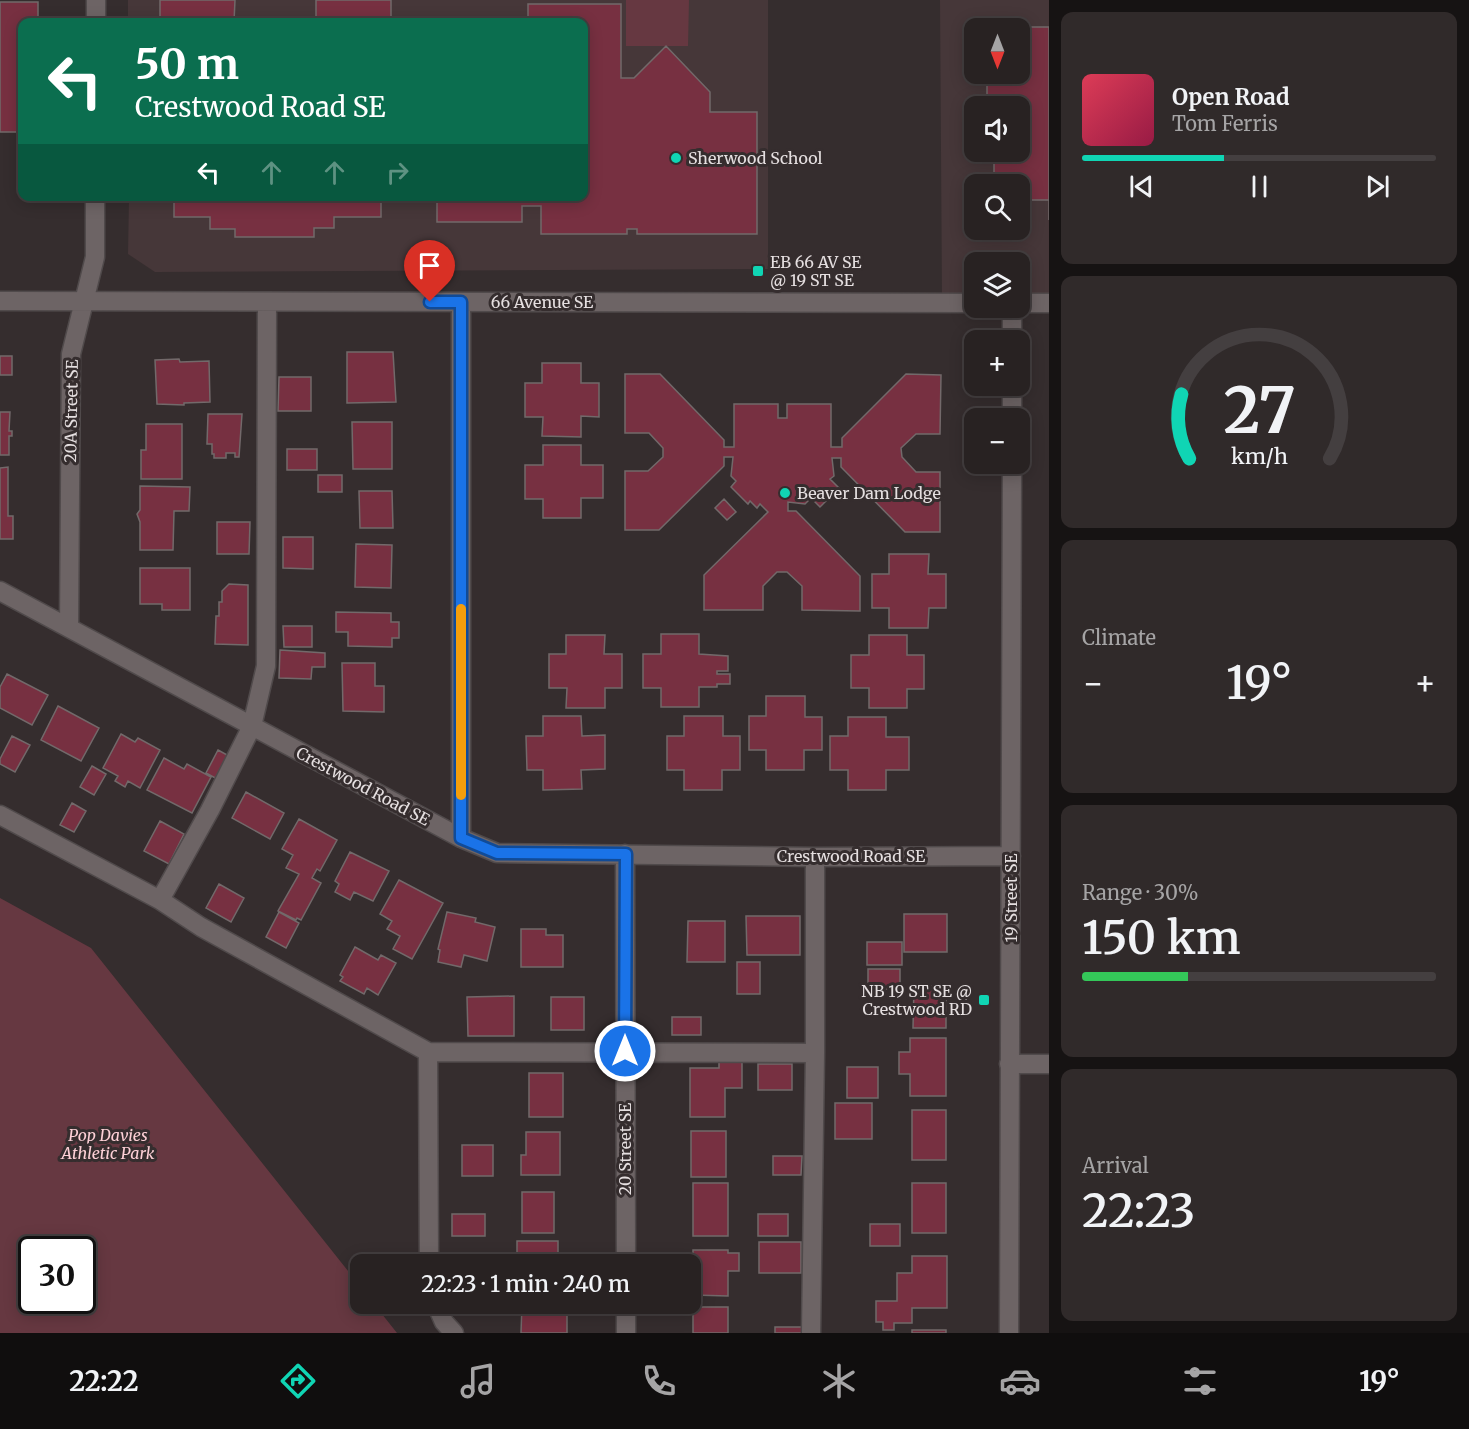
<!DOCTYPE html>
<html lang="en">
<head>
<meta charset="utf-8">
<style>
	body { margin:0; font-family:Merriweather,serif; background:#302a2a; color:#f1f3f6; height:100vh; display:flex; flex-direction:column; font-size:22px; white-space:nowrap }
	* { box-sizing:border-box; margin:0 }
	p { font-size:20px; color:#a5a4a5 }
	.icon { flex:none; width:33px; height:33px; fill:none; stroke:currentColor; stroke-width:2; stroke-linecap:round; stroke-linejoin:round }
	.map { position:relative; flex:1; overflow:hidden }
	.details { display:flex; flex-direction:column; gap:12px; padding:12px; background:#161313; width:420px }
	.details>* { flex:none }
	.banner { position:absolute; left:18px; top:18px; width:570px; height:183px; border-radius:12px; box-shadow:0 3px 15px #0003,0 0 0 2px #443f40; background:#0b6e4f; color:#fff; overflow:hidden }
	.needle { width:39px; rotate:180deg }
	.buttons { position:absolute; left:964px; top:18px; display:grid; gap:12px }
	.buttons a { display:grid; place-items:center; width:66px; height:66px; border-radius:12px; background:#282222; box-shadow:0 3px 15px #0003,0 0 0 2px #443f40; font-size:30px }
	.speed { position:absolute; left:18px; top:1236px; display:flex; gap:12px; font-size:30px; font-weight:700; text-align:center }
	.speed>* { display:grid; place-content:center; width:78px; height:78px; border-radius:50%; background:#282222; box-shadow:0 3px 15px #0003,0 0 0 2px #443f40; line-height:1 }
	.speed .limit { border:3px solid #111; border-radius:9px; background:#fff; color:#111 }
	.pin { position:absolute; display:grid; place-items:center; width:51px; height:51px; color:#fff; margin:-62px -26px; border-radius:50% 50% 50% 0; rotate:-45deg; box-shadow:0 0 6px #0007 }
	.pin .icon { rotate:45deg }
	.me { position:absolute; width:66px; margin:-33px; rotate:0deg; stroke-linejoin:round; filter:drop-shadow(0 0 4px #0008) }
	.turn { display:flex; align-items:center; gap:21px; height:126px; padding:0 18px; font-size:27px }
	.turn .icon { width:78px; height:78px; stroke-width:2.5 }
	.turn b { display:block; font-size:42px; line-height:51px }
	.lanes { display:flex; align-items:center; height:57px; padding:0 18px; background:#0003; justify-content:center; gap:30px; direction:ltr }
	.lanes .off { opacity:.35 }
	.big { font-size:45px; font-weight:600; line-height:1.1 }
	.details .widget { flex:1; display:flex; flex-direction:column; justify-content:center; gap:9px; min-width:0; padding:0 21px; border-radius:12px; background:#302a2a }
	.details .dial { align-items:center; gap:0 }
	.dial svg { height:156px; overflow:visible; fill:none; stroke:#443f40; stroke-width:7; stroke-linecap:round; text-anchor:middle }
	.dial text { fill:#f1f3f6; stroke:none }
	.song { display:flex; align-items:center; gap:18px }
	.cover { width:72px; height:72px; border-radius:9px; background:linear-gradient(135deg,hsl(350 70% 55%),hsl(340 70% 35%)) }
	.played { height:6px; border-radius:3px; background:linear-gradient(90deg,#10d5b4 40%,#443f40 40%) }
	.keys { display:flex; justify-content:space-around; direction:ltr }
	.heat { display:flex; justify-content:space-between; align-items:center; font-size:33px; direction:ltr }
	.charge { height:9px; border-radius:4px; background:linear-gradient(90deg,#34c759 30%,#443f40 0) }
	.trip { position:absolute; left:350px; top:1254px; width:351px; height:60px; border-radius:12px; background:#282222; box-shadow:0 3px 15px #0003,0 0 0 2px #443f40; font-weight:600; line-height:60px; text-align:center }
	.menu { display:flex; height:96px; justify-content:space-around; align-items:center; background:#100e0e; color:#a5a4a5 }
	.menu .icon { width:42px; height:42px }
	.menu .selected { color:#10d5b4 }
	.menu b { font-size:27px; color:#f1f3f6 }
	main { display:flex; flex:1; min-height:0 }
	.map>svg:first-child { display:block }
</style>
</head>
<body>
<main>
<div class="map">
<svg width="1049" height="1333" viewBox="0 0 1049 1333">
	<rect width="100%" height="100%" fill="#352d2e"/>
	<path fill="#463739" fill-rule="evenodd" d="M128 0H768V269L155 272 128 254 129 197 584 196V22H128Z
		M940 0H1049V303H1020V262H975V303H942ZM975 28H1020V74H975ZM975 106H1020V152H975ZM975 184H1020V230H975Z"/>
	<path fill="#663841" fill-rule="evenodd" d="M626 0H689L688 46H626Z
		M0 898 91 948 360 1286V1304H374L397 1333H0ZM32 1250H82V1300H32Z"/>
	<path fill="#773041" stroke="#72696a" stroke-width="1.5" d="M160 0H235L234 22H160Z
		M316 0H391V22H316Z
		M0 2H38V22H22V132H0Z
		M528 4H621V78H634L666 46 710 92V112H757V234H637V229H627V234H541V206H522V222H437V196H584V22H528Z
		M1023 27H1049V220V200H1020V184H994V161H987V152H1020V106H987V74H1020V67H1023Z
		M174 196H381V217H334V228H314V237H235V229H210V217H174Z
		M347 352H393L396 402 347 403Z
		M0 356H12V375H0Z
		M179 359 180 362 209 361 210 402 184 403V405L157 404 155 360Z
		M542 363H581V383H599V417L581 416V437L542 436 543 417H525V383H542Z
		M625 374H660L724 440V447H734V404H778V418H787V404H831V447H842V438L906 374 941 375 940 434H916L901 448 902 457 916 472H940V532H905L841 467V458H832L834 476 830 479 839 488 820 507 811 498 805 504 788 502V511H796L860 576V611L802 610V586L787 572H777L763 586V610H704V575L768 512 760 504 757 508 750 501 748 504 731 487 736 481 731 476 733 457H724V466L659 530H625V471H648L663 457V448L649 433H625Z
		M279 377H311V411H278Z
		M0 412H10L9 431H12V436H9V455H0Z
		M208 414H242L239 457H235V453H226V458H214V454H212V444H207Z
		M352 422H392V469H353Z
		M146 424H182V479H141V450H146Z
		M543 445H581V465H603V498H581V518H543V499H525V465H543Z
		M287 449H317V470H287Z
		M8 467V516H13V539H0V468Z
		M318 475H342V492H318Z
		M140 486 190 487 189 511H174L173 550H140V522L137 514 140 510Z
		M359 491H392L393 528H360Z
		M724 499 736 512 727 520 715 508Z
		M217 522H250L249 554H217Z
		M283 537H313V569L283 568Z
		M356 544 392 545 391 588 355 587Z
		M889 554H929L928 574H946V608H929L928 628H889V608H872V574H889Z
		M140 568H190V610H162V604H140Z
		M229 584 248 585V645L215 644 216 616H219V602H222V591Z
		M336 612 391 613V622H399V638H392V647L348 646V632H336Z
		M283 626H312V647H284Z
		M661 634H699V654L728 656V671H717V674H730V684H717V687H699V707H661V688H643V654H661Z
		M566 635H605L604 654H622V688H605V708H566L567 688H549V654H566Z
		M869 635H907V655H924V689H907V708H869V688H851V655H869Z
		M280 650 325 653V667H312L311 679 279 678Z
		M342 663H375V686H384V712L343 711Z
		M7 674 48 695 32 725 0 708V687Z
		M766 696H805V717H822V750H804V770H766V750H749V716H766Z
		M58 706 99 728 81 761 41 740Z
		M543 716H581L582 736 605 735V769L581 770 582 789 543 790V770H527L526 736H543Z
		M684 716H723V736H740V770H722V790H684V770H667V736H684Z
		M848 717H886V737H909V770H886V790H848V770H830V736H848Z
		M121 734 135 742 138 738 160 750 140 788 128 781 125 787 115 781 118 776 103 768Z
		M12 736 30 745 15 772 0 764V759Z
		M218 750 229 756 217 779 206 773Z
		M164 758 184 769 187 764 211 777 192 813 147 790Z
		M92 766 106 774 94 795 80 787Z
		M246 792 284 813 270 839 232 818Z
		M72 803 86 811 74 832 60 825Z
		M299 819 337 840 320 871 317 869 312 878 321 883 301 920 297 918 296 920 278 911 299 874 286 868 293 855 282 849Z
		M160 821 184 834 169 864 144 851Z
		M350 852 389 871 373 901 354 892 350 900 335 892 339 884 335 881Z
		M399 880 443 903 412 959 393 949 400 936 387 929 392 921 380 914Z
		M219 884 244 898 231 922 206 908Z
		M279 912 299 923 286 948 266 937Z
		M447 912 476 918 475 922 495 927 487 961 464 955 461 967 438 962 440 950 438 949Z
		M904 914H947V952H904Z
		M746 916H800V955H747Z
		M688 921H725V962H687Z
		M521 929H546V935H563V967H521Z
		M867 942H902V965H867Z
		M355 947 378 960 381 955 396 963 378 995 367 988 364 994 340 981 343 977 340 975Z
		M737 962H760V994H737Z
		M868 969H900V989H868Z
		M914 986H946V1028H913Z
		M514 996V1036H468L467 997Z
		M551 997H584V1030H551Z
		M672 1017H701V1035H672Z
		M910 1038H946V1096H910V1074H899V1052H910Z
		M719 1062H742V1088H725V1117H690V1068H719Z
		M758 1064H792V1090H758Z
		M847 1067H878V1098H847Z
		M529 1073H563V1117H529Z
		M835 1103H872V1139H835Z
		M912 1110H946V1160H912Z
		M691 1131H726V1177H691Z
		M526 1132H560V1175H521V1155H526Z
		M462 1145H493V1176H462Z
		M773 1156H802L801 1175H773Z
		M693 1183H728V1236H693Z
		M912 1183H946V1233H912Z
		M522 1192H554V1233H522Z
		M452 1214H485V1236H452Z
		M758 1214H788V1236H758Z
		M870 1224H900V1246H870Z
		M517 1241H558V1264H517Z
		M759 1242H801V1273H759Z
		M693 1250H728V1253H739V1271H728V1296L693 1295Z
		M912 1256H947V1308H912V1323H894V1330H883V1322H876V1301H897V1273H912Z
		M522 1304H567V1333H521Z
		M693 1307H728V1333H693Z
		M775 1327H804V1333H775Z
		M912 1330H946V1333H912Z"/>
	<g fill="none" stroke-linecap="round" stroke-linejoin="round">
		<defs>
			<path id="minor" d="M96 22V0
				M0 301 975 303
				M461 302V838
				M1020 303H1049
				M1012 340V308
				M1012 418V386
				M0 591 461 838 497 853 815 857 1011 856
				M69 628 71 354 95 257V196
				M0 815 160 900 201 927 428 1052 815 1053
				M625 854 626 1264
				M160 900 210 810 252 726 266 666 267 302
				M428 1052 429 1264
				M1009 1064H1049
				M436 1304 444 1322 454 1333
				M626 1304V1333
				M811 1333 815 1053V857
				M1009 1333 1012 464"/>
		</defs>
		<use href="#minor" stroke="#504a4b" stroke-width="21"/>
		<use href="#minor" stroke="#6d6465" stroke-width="18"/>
	</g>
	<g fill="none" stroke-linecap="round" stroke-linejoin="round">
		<defs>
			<path id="route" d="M430 302H461V838L497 853 626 854 625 1051"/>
		</defs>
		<use href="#route" stroke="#114b97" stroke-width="15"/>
		<use href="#route" stroke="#1a73e8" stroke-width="10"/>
		<path stroke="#f59e0b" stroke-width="10" d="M461 795V609"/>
	</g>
	<g fill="#10d5b4" stroke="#352d2e" stroke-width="2">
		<circle cx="676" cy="158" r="6"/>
		<rect x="752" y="265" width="12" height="12" rx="3"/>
		<circle cx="785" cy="493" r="6"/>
		<rect x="978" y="994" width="12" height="12" rx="3"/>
	</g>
	<g text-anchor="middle" stroke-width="6" stroke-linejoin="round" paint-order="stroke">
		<g font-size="16" fill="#e5dfe0" stroke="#352d2e" text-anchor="start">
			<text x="688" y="164">Sherwood School</text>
			<text x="770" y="268">EB 66 AV SE<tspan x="770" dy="18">@ 19 ST SE</tspan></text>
			<text x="797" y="499">Beaver Dam Lodge</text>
			<text x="972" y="997" text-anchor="end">NB 19 ST SE @<tspan x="972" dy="18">Crestwood RD</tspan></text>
		</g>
		<g font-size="16" fill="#e5dfe0" stroke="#352d2e">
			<text x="542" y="308">66 Avenue SE</text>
			<text transform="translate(71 411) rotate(-89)" y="6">20A Street SE</text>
			<text transform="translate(363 786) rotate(28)" y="6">Crestwood Road SE</text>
			<text x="851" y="862">Crestwood Road SE</text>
			<text transform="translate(1011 898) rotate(-90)" y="6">19 Street SE</text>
			<text transform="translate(625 1149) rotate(-90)" y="6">20 Street SE</text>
		</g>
		<g font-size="16" font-style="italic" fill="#fdd0d6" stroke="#352d2e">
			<text x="108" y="1141">Pop Davies<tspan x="108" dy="18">Athletic Park</tspan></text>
		</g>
	</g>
</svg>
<div class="buttons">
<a><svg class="needle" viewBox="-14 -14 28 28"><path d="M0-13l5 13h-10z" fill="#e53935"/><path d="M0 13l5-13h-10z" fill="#a5a4a5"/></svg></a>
<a><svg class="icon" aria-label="sound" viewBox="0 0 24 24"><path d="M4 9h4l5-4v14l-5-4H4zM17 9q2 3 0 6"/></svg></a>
<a><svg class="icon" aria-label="search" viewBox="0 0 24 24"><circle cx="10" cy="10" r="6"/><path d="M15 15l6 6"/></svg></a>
<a><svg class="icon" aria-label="layers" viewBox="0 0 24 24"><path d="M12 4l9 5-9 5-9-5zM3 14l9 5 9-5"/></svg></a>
<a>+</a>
<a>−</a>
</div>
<div class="speed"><div class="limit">30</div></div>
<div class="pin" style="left:430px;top:302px;background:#d93025"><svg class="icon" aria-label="arrive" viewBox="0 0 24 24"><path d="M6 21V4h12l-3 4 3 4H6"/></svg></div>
<svg class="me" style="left:625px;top:1051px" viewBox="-20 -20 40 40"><circle r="17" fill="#1a73e8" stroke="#fff" stroke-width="3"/><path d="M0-11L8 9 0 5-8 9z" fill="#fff"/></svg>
<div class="trip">22:23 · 1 min · 240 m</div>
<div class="banner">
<div class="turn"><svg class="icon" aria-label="left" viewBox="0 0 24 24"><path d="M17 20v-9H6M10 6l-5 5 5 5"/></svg><div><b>50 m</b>Crestwood Road SE</div></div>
<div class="lanes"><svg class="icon" aria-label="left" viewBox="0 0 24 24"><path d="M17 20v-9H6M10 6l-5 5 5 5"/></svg><svg class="icon off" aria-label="ahead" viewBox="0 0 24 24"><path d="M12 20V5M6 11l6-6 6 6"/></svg><svg class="icon off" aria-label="ahead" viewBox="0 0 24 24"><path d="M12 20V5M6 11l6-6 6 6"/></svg><svg class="icon off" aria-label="right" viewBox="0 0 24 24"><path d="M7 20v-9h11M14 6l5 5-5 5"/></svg></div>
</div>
</div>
<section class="details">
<div class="widget">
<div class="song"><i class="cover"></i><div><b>Open Road</b><p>Tom Ferris</p></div></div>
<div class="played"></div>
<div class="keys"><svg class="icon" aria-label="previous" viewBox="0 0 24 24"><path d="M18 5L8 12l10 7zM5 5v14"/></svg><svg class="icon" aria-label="pause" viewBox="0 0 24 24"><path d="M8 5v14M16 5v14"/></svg><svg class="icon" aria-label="next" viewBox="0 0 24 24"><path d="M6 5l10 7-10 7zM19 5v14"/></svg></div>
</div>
<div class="widget dial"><svg viewBox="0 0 100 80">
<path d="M14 69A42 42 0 1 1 86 69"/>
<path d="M14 69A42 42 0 0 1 10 36" stroke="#10d5b4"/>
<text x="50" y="56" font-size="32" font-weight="700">27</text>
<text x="50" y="72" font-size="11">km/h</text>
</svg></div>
<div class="widget"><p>Climate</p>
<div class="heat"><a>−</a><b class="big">19°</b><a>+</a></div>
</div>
<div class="widget"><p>Range · 30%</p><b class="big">150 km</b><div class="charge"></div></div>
<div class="widget"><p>Arrival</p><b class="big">22:23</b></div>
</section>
</main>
<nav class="menu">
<b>22:22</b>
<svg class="icon selected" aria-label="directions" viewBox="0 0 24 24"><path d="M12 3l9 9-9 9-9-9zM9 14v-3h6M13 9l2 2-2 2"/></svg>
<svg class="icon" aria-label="music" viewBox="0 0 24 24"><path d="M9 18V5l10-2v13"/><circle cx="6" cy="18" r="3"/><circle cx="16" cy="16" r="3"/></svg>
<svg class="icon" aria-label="phone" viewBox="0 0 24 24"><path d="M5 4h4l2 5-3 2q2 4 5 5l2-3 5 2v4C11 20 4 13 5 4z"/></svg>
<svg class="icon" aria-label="climate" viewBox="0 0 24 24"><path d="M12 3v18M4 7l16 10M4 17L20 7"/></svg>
<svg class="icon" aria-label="car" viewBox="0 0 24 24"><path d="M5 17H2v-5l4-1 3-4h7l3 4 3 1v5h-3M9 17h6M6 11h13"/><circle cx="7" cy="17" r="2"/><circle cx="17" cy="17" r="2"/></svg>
<svg class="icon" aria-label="filters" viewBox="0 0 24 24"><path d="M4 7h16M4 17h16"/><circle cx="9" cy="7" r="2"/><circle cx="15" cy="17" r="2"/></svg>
<b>19°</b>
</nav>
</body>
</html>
